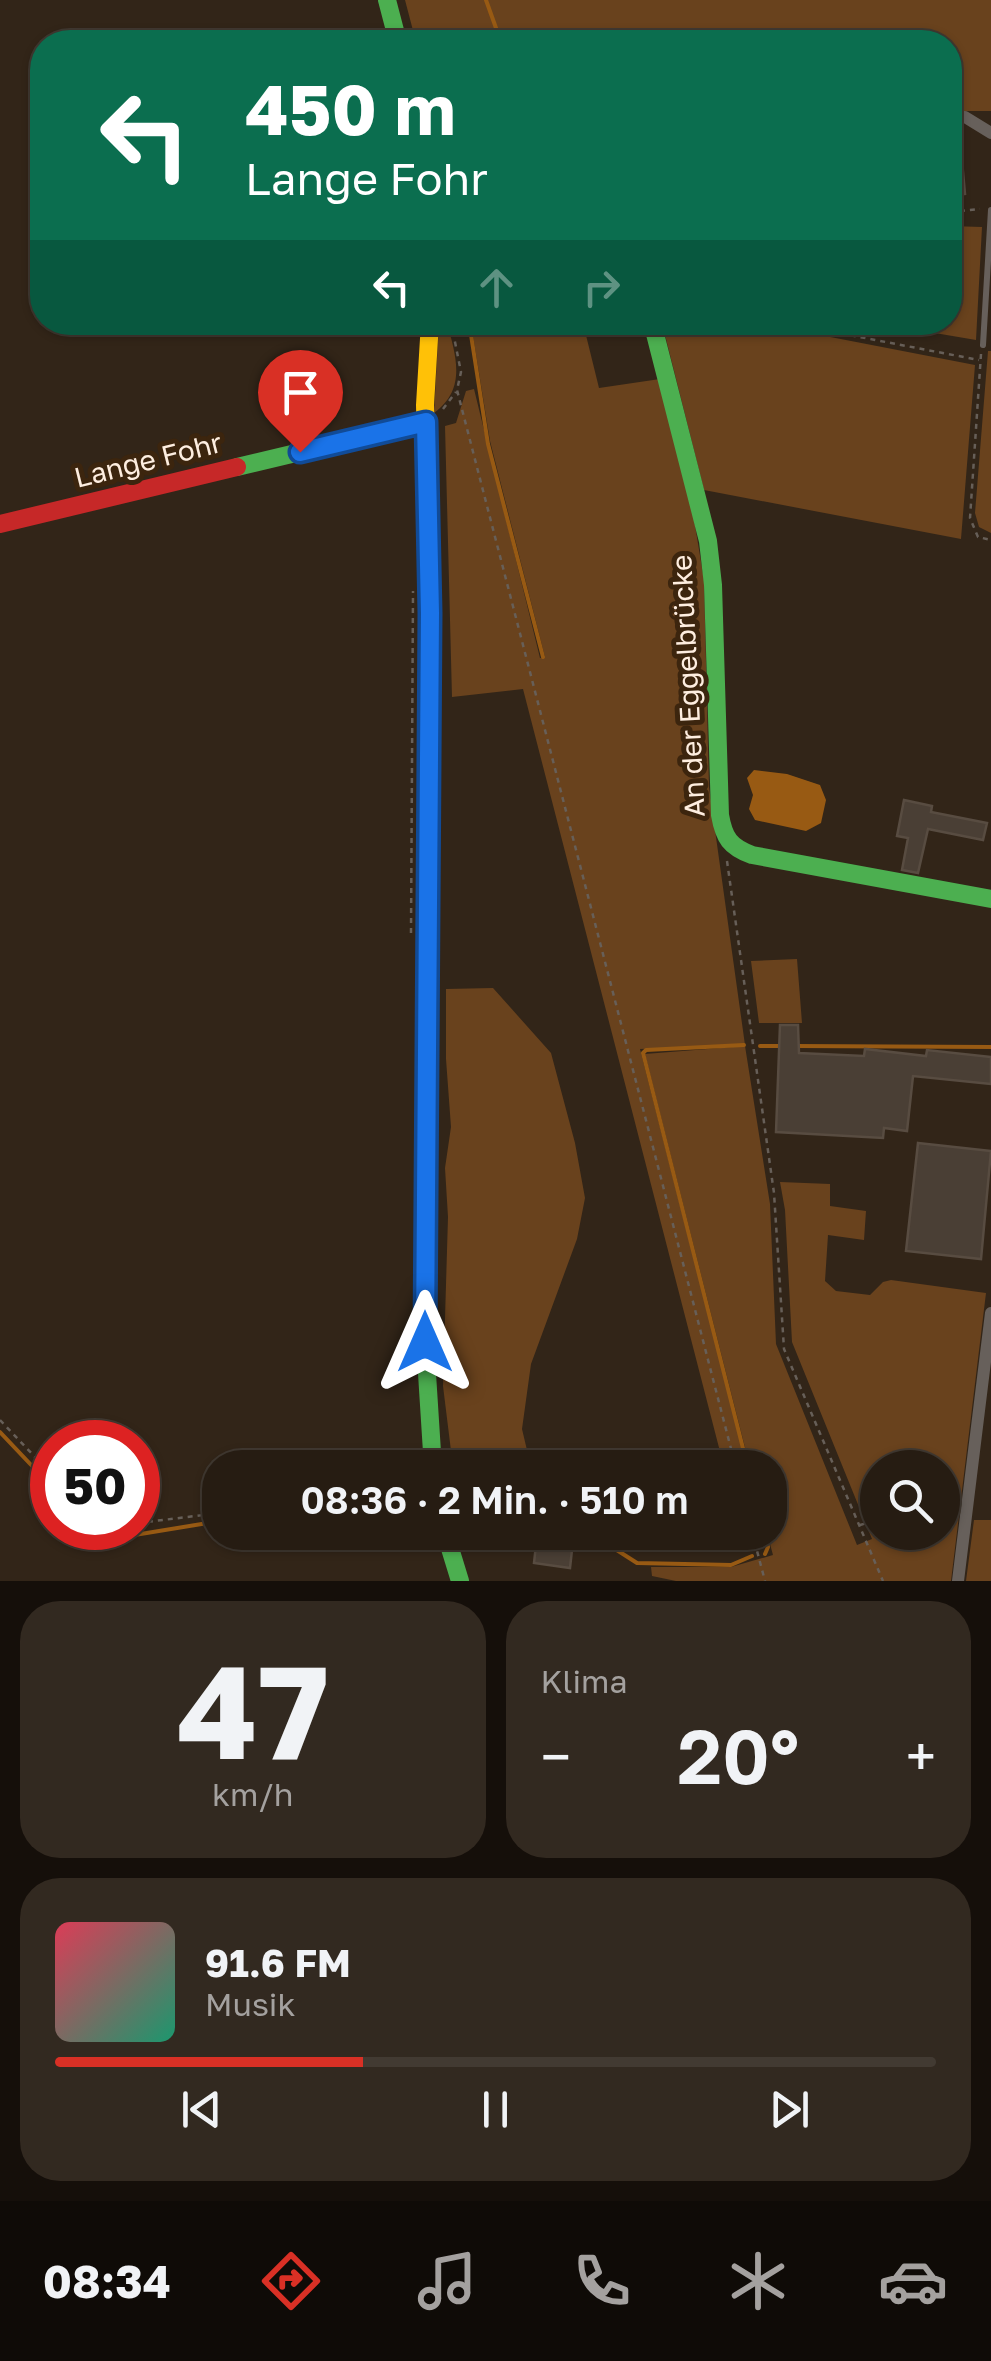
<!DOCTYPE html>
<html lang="de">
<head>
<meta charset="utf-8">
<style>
	body { margin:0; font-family:"Golos Text",sans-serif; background:#322920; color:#f1f3f6; height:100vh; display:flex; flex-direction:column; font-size:38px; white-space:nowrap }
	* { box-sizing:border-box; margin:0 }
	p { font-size:32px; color:#a4a19f }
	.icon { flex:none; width:55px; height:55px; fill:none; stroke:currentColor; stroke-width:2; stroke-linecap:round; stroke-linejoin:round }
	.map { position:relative; height:1581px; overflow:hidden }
	.panel { display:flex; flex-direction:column; gap:20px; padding:20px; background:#150f0a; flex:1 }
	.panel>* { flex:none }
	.guide { position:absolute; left:30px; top:30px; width:932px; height:305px; border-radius:40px; box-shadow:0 2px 8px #0004,0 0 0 2px #423a32; background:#0b6e4f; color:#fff; overflow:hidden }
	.tools { position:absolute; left:860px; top:1450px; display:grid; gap:20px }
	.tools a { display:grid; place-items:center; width:100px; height:100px; border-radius:50%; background:#261c12; box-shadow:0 2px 8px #0004,0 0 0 2px #423a32; font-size:50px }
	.speed { position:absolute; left:30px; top:1420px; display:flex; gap:20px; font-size:50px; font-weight:700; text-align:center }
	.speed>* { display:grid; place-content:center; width:130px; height:130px; border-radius:50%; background:#261c12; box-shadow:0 2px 8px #0004,0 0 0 2px #423a32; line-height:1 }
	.speed .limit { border:15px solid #d22; background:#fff; color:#111 }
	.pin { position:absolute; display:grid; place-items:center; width:85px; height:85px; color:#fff; margin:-102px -42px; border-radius:50% 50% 50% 0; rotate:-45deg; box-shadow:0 0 10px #0007 }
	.pin .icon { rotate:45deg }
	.me { position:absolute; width:110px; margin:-55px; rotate:0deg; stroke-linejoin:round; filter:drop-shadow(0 0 8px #0008) }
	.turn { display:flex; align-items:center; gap:35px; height:210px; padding:0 50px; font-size:45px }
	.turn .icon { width:130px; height:130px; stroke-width:2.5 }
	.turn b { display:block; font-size:70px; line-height:85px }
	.lanes { display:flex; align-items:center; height:95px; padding:0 50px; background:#0003; justify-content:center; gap:50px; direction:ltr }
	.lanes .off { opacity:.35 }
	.big { font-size:75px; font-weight:600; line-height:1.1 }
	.panel .widget { flex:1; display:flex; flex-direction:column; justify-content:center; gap:15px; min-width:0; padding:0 35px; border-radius:40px; background:#322920 }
	.panel .dial { align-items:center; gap:0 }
	.dial b { font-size:130px; line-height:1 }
	.song { display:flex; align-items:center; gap:30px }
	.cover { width:120px; height:120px; border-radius:15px; background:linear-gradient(135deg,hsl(350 70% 55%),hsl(160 70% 35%)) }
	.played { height:10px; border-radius:5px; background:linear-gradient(90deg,#d93025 35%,#423a32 35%) }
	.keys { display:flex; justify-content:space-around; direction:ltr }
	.heat { display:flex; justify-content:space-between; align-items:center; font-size:55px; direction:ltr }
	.panel .tiles { flex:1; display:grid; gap:20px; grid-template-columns:1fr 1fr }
	.widget:last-child { grid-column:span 2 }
	.trip { position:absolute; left:202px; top:1450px; width:585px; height:100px; border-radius:40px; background:#261c12; box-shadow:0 2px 8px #0004,0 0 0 2px #423a32; font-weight:600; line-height:100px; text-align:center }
	.dock { display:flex; height:160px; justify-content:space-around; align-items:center; background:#0f0b07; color:#a4a19f }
	.dock .icon { width:70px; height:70px }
	.dock .active { color:#d93025 }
	.dock b { font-size:45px; color:#f1f3f6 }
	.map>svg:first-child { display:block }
</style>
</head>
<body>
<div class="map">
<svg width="991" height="1581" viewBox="0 0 991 1581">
	<rect width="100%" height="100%" fill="#322518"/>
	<path fill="#69421d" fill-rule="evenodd" d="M405 0H991V111H950V42H416Z
		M950 226 982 227 976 340 876 323 950 322Z
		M439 323H447C456 356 467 389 434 413Z
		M471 323H583L599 388 660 379 690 495 704 580 709 787 745 1045 640 1049 747 1467H724L523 689 452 697 445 426 456 423 466 391 474 389 540 658 545 657 490 441Z
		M662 323H758L975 365 961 539 704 490Z
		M988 351H991V533L979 527 975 513Z
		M797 959 802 1023H759L751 961Z
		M493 988 551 1053 575 1143 585 1198 577 1239 531 1364 522 1429 531 1467H453L443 1386 448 1217 445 1168 451 1127 446 1059V989Z
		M745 1046 770 1204 776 1344 857 1545 872 1539 792 1342 785 1210 780 1182 830 1184V1206L866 1211 864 1240 828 1235 825 1281 836 1291 870 1295 883 1282 891 1280 986 1293 951 1581H676L652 1576 651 1567H731L773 1555 767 1533 770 1532V1468L750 1467 645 1054ZM878 1468H942V1532H878Z
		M974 1520H991V1581H966Z"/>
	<path fill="#985a13" d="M754 770 787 774 820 785 826 800 821 823 806 831 755 820 749 809 753 795 747 778Z"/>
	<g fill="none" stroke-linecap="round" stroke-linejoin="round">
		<path stroke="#985a13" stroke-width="4" d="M486 0 501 42
			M469 322 488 444 543 657
			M744 1045 646 1050 643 1053 748 1468
			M760 1046H780
			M794 1046 991 1047
			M0 1432 52 1487
			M92 1528 104 1540 220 1521
			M421 1532 424 1547
			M598 1532 612 1547 637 1563 731 1565 752 1556
			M765 1532 768 1547 765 1554
			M467 1536 485 1532"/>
	</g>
	<path fill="#4a3f35" stroke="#584c41" stroke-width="2.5" d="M959 127 965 194 950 196V128Z
		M904 800 932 806 931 812 987 823 983 840 928 829 918 873 902 870 908 838 897 836Z
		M780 1025H798L799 1053 864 1056 865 1049 926 1056 927 1050 991 1057V1084L913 1076 907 1131 884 1128 883 1138 776 1132Z
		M918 1143 991 1151 981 1259 906 1251Z
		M550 1533 566 1536 564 1549 572 1550 570 1568 534 1563 536 1545 548 1547Z"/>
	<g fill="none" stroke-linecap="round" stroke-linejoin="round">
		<path stroke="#675f58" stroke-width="2.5" stroke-dasharray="5 5" stroke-linecap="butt" d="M950 212 980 209
			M451 322 461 372 457 390 736 1468
			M782 322 979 360
			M981 354 970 518 978 537 991 540
			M443 409 456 392
			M727 861 774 1193 784 1349 883 1581
			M411 933 413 591
			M0 1420 52 1475
			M138 1523 220 1513
			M860 1525 878 1520
			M752 1532 765 1581"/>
		<path stroke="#67605b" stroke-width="6" d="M983 345 991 210"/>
		<path stroke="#67605b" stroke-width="12" d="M950 118 965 117 991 133
			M958 1581 991 1313"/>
		<path stroke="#4caf50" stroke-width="18" d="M387 0 398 42
			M652 322 708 541 713 585 720 815C724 838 730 847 752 855L991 899
			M237 467 426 422
			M431 651 425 1342 433 1468
			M445 1532 460 1581"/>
		<path stroke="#ffc107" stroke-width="18" d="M430 322 425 405 431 651"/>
		<path stroke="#c62828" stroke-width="18" d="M0 524 237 467"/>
	</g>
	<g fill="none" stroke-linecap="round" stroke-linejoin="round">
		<defs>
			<path id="route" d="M300 452 426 422 430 613 425 1342"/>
		</defs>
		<use href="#route" stroke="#114b97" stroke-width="25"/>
		<use href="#route" stroke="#1a73e8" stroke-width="18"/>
	</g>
	<g text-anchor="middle" stroke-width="10" stroke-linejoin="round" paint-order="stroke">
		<g font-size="28" fill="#feeee0" stroke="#3c250e">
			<text transform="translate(148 460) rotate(-14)" y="10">Lange Fohr</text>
			<text transform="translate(688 686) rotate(-93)" y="10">An der Eggelbrücke</text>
		</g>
	</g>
</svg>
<div class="tools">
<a><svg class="icon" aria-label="search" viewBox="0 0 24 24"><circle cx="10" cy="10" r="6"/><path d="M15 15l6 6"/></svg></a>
</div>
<div class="speed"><div class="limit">50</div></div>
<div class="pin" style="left:300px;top:452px;background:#d93025"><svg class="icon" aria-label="arrive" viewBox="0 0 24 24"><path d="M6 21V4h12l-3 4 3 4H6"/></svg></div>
<svg class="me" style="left:425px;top:1342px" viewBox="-20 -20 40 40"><path d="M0-17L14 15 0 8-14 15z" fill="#1a73e8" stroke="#fff" stroke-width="4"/></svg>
<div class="trip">08:36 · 2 Min. · 510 m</div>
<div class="guide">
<div class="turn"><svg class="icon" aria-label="left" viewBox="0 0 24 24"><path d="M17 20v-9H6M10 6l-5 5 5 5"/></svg><div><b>450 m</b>Lange Fohr</div></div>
<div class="lanes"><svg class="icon" aria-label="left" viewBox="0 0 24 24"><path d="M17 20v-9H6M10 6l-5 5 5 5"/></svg><svg class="icon off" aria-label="ahead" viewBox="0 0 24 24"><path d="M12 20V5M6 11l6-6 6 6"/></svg><svg class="icon off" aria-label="right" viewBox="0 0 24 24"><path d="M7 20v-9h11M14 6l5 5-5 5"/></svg></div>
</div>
</div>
<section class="panel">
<div class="tiles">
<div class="widget dial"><b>47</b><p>km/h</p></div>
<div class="widget"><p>Klima</p>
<div class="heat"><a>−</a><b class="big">20°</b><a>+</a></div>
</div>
<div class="widget">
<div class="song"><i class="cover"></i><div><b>91.6 FM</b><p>Musik</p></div></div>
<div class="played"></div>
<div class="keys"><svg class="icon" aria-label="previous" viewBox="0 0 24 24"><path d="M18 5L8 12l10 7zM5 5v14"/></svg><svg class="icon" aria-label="pause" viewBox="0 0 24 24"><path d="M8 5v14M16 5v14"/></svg><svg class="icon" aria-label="next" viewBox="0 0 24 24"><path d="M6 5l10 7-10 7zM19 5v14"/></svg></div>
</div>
</div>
</section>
<nav class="dock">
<b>08:34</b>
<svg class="icon active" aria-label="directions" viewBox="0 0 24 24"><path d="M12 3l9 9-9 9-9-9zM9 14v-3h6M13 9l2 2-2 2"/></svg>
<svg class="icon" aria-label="music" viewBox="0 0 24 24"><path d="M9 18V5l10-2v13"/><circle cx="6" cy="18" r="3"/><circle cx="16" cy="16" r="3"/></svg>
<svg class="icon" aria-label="phone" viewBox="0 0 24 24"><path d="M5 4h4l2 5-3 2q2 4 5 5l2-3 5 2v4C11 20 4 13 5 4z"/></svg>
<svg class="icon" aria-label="climate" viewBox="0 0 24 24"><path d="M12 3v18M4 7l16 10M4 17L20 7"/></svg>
<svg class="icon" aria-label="car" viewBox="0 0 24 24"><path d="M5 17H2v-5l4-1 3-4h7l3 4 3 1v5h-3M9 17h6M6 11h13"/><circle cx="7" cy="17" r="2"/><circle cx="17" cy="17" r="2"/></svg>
</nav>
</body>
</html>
